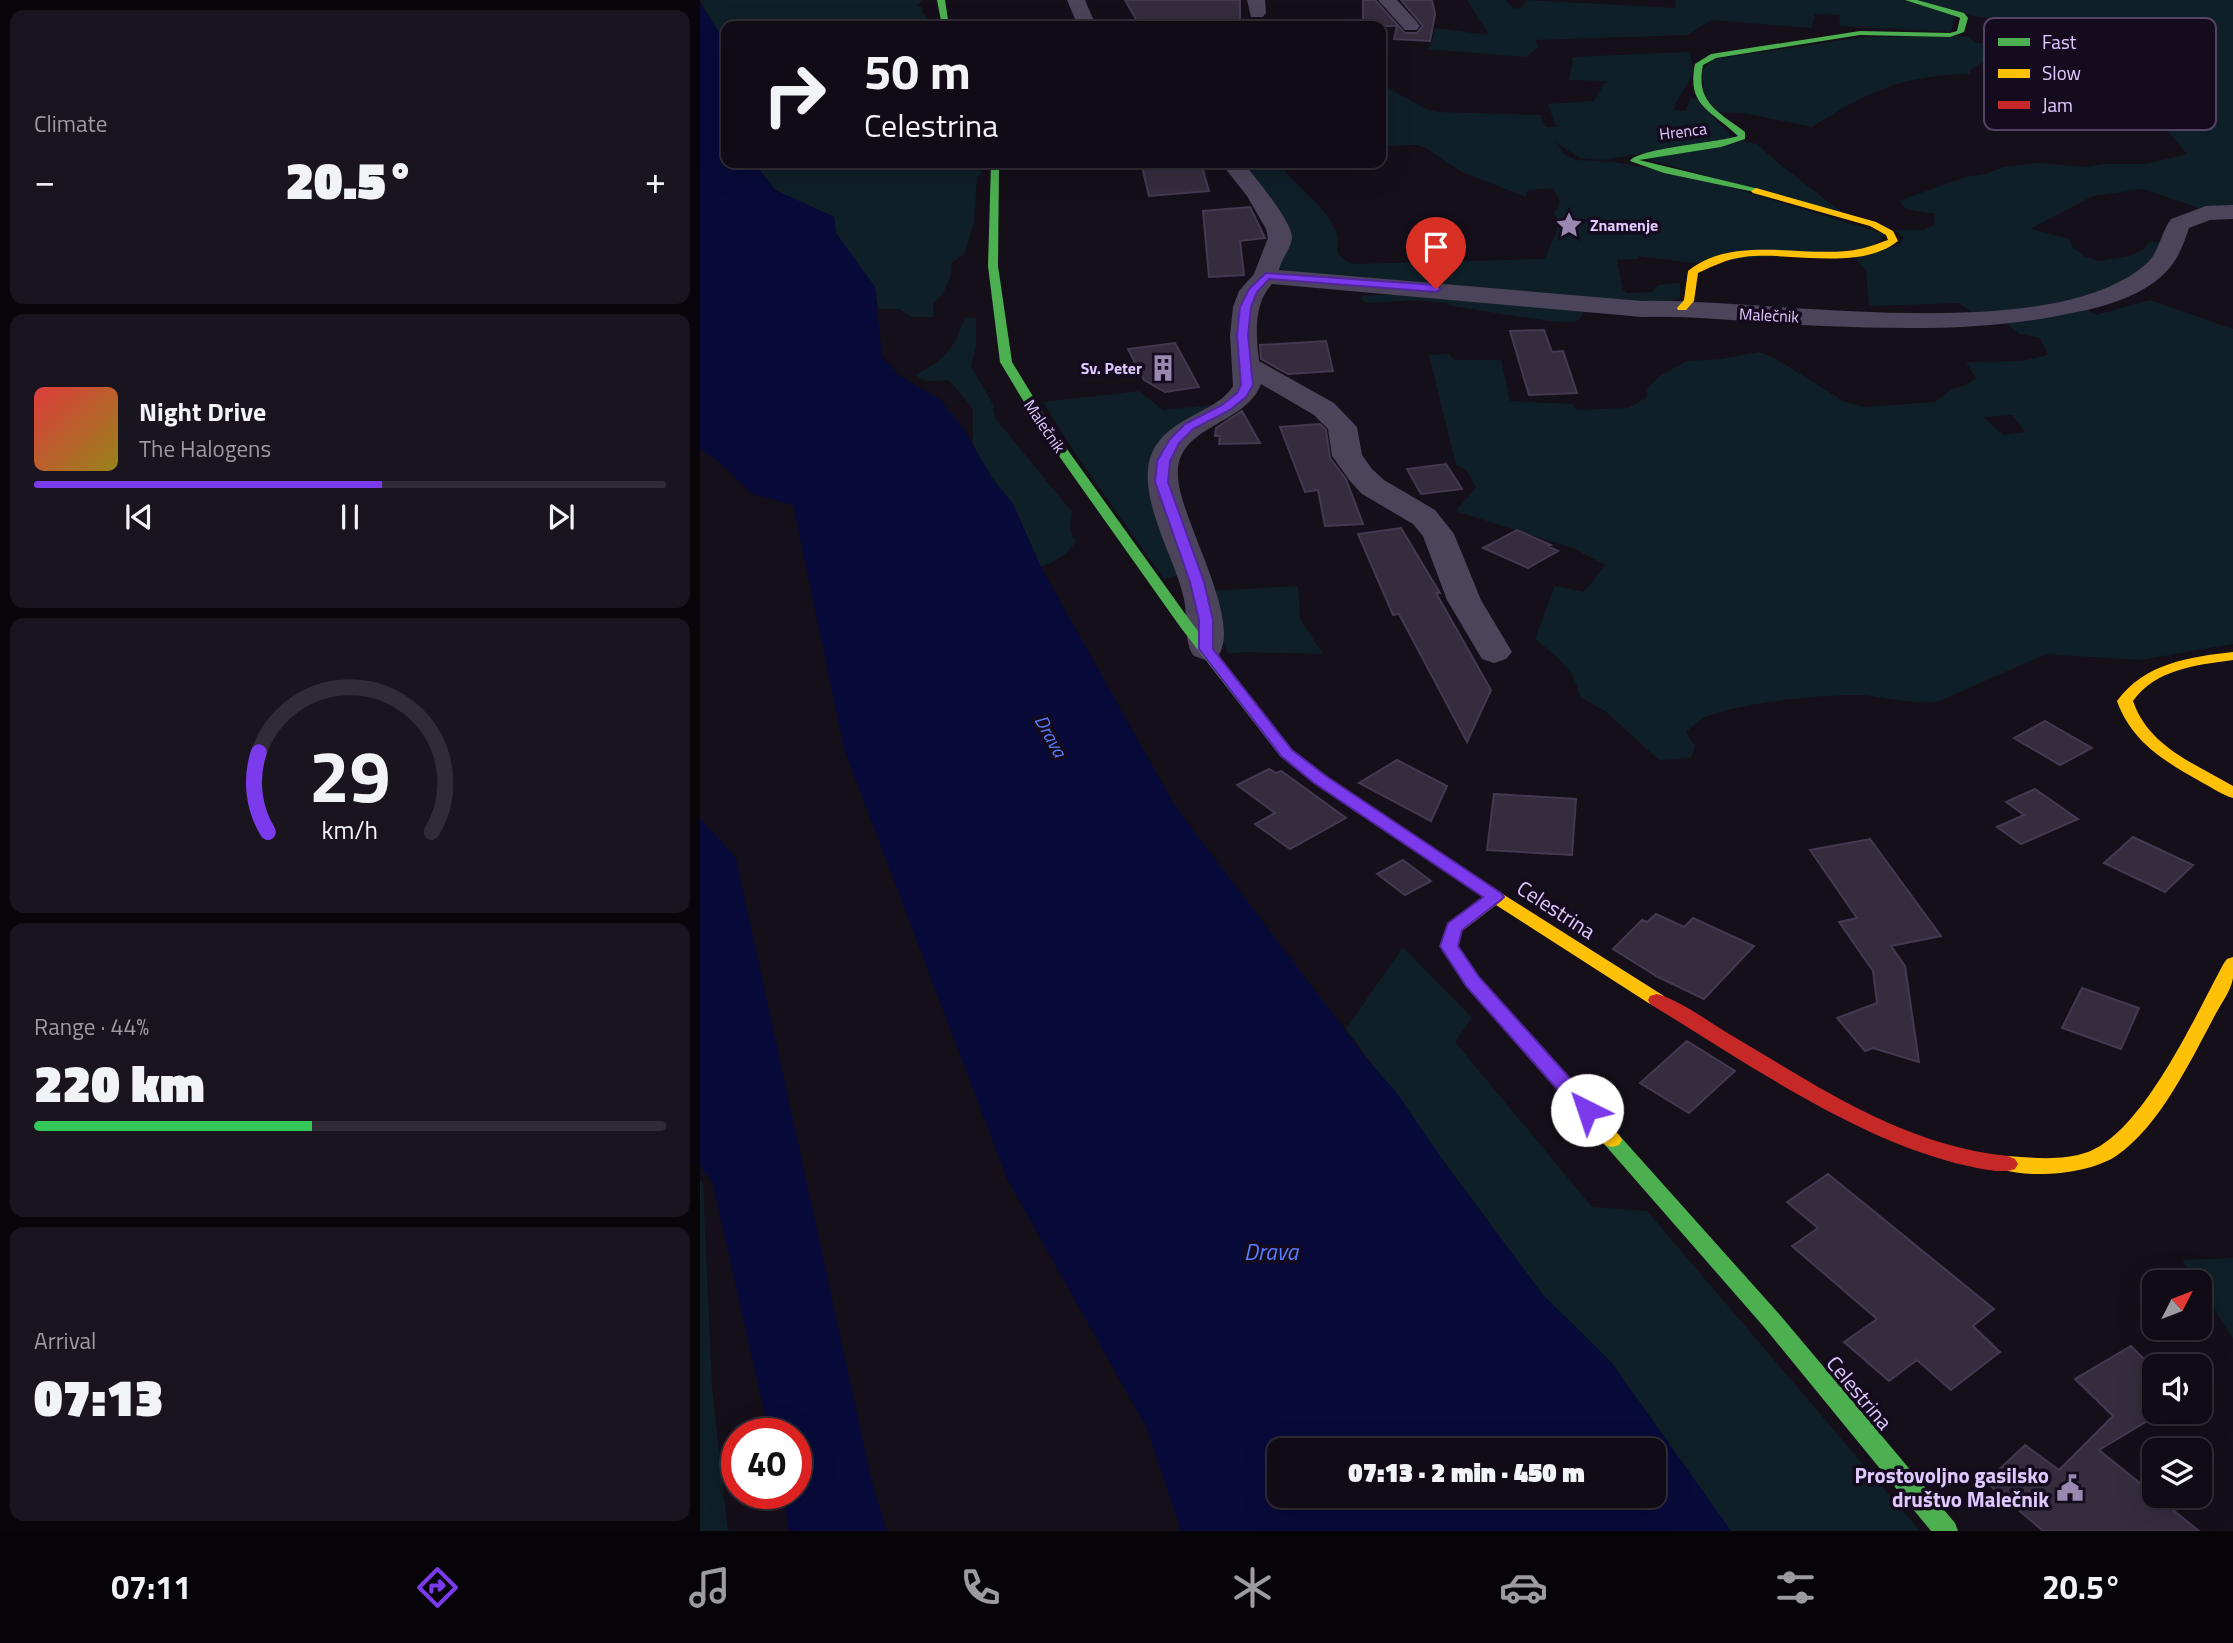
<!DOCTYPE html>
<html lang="en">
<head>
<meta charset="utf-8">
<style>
	body { margin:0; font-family:"Titillium Web",sans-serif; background:#19141d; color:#f1f3f6; height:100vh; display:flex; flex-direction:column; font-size:26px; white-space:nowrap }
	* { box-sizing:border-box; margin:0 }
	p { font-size:23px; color:#9c9ba0 }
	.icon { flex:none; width:38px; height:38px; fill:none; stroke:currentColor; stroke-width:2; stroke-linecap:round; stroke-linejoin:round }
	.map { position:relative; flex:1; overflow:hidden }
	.drawer { display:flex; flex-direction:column; gap:10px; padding:10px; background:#09060b; width:700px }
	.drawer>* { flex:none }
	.hud { position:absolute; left:21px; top:21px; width:665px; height:147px; border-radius:14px; box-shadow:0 7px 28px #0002,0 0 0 2px #302b34; background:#100b14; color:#f1f3f6; overflow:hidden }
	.needle { width:46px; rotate:48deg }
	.controls { position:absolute; left:1442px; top:1270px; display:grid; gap:14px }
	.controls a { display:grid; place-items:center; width:70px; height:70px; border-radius:14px; background:#100b14; box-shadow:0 7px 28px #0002,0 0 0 2px #302b34; font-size:35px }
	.speed { position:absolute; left:21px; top:1418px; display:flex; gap:14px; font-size:35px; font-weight:700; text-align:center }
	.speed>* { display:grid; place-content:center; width:91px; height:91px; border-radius:50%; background:#100b14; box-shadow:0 7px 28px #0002,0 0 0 2px #302b34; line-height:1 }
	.speed .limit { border:10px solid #d22; background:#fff; color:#111 }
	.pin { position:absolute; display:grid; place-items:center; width:60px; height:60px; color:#fff; margin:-72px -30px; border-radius:50% 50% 50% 0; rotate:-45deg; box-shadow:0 0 7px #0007 }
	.pin .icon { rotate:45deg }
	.me { position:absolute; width:77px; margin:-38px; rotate:319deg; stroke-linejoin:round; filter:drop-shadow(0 0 5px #0008) }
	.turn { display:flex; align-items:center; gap:24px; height:147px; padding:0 28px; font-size:32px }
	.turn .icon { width:91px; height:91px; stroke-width:2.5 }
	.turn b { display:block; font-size:49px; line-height:60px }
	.big { font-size:52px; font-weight:800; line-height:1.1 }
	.drawer .tile { flex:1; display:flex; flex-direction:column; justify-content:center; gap:10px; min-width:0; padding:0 24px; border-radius:14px; background:#19141d }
	.drawer .dial { align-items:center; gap:0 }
	.dial svg { height:182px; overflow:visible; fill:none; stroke:#302b34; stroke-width:7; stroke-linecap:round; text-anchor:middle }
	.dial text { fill:#f1f3f6; stroke:none }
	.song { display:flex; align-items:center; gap:21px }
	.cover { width:84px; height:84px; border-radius:10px; background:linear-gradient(135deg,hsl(0 70% 55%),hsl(50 70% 35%)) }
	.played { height:7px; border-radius:4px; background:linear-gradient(90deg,#7c3aed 55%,#302b34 55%) }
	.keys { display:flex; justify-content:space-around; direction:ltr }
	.heat { display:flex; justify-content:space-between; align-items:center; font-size:38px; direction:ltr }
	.charge { height:10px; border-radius:5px; background:linear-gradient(90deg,#34c759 44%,#302b34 0) }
	.trip { position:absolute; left:567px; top:1438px; width:399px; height:70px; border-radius:14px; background:#100b14; box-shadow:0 7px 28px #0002,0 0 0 2px #302b34; font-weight:800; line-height:70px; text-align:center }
	.menu { display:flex; height:112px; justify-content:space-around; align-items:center; background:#060408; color:#9c9ba0 }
	.menu .icon { width:49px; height:49px }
	.menu .active { color:#7c3aed }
	.menu b { font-size:32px; color:#f1f3f6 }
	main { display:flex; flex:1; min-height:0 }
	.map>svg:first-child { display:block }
</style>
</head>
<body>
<main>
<section class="drawer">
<div class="tile"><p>Climate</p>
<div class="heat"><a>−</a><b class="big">20.5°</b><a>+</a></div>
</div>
<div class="tile">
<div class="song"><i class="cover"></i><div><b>Night Drive</b><p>The Halogens</p></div></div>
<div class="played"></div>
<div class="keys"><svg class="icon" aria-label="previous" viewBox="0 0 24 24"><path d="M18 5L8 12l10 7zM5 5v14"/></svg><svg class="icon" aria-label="pause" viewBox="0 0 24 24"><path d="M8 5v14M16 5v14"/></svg><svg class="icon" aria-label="next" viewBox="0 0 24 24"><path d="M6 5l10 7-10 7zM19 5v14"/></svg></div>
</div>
<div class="tile dial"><svg viewBox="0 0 100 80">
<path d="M14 69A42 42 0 1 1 86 69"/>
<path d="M14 69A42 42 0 0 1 10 34" stroke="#7c3aed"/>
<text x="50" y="56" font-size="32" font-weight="700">29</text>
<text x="50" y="72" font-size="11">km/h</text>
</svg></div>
<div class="tile"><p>Range · 44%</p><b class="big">220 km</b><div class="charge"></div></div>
<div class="tile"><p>Arrival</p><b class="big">07:13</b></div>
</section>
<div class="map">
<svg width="1533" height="1531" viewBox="0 0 1533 1531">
	<rect width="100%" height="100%" fill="#150f1a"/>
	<path fill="#0f1f27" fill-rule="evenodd" d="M0 0H222L218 6 223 8 222 12 232 26H26V40L16 30Z
		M767 0H806L814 9 822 7 826 0 975 8 976 0H1204L1255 16 1251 32 1139 26 1140 15 1115 14 1112 28 1012 20 987 35 835 40 839 47 826 57 726 49 730 47 735 28 789 35Z
		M1217 0H1533V210H1505L1443 189 1393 196 1330 229 1370 239 1371 246 1384 256 1399 261 1430 256 1443 250 1450 241 1461 243 1449 268 1392 297 1277 316 1259 303 1169 306 1166 271 1152 255 1199 245 1204 238 1195 230H1224L1234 225 1235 214 1206 209 1199 201 1265 177 1285 174 1303 167 1339 163 1384 167 1405 164H1446L1487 154 1428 83 1437 82 1429 78 1458 65 1430 53 1410 57 1370 41 1337 39 1338 24 1274 16Z
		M1267 36 1276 43 1303 44V50L1271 69 1270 74C1206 74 1164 93 1112 127L1043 113 1017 112 1004 95 1002 70 1014 59 1164 37Z
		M988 52C1003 78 977 91 974 110L985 111 991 98 996 99 1033 138 903 160 880 158 855 142 865 155 876 160 915 162 1000 178 1185 234 1171 248 994 263 939 256 937 259 917 260 923 290 927 293 952 292 958 285 980 283V298L960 305 598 274 576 267 584 250 547 173 538 163H579C595 187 622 202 635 229 644 246 627 252 652 264L845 259 859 224 854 213C863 203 859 198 853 188L828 190 826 197 762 172 726 148 716 145 681 146V84L726 109 737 112 840 115 846 127H856L848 104 894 101 906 81 869 80 873 57Z
		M1042 141 1057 144 1078 163 1143 213 942 158Z
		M54 163H273L274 166H281V175L277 177 274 223 264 254 251 263C253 278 244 295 233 304L234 317H212L199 309H178L175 287 136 233 134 217 75 190Z
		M691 294 884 310C882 315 880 320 874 322 864 325 766 308 747 305V303L718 300 667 303 660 298 662 296Z
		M1450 300 1533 329V644L1440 660 1346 654 1240 701C1213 706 1186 696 1159 695 1120 694 1043 703 1008 716 1000 719 992 727 986 732L995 746 991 758 959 760 905 711 880 697C875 669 856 656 835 639L855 586 884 592 905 565 873 548 755 511 776 488 766 469 756 465 729 355 749 354 754 360H801L810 401 872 404 876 410 928 408 946 398 947 390 958 377 987 361 1021 359 1059 352 1073 357 1145 402 1165 407 1235 402 1251 389 1264 386 1276 378 1266 362 1322 361 1348 355 1340 338 1319 334 1305 322 1382 307 1396 315ZM1312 415 1325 432 1303 435 1284 417Z
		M265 317 276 318V346L271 366 293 404 295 418 372 512 370 531 376 541C367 555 356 561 341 567L313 504 292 478 273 446V409L249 380 226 381 215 375C247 357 253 351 265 317Z
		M439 391 463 410 512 405 464 445 483 574 464 579 377 456 343 402Z
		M598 586 600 619 623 654 544 652 528 654 516 625 507 591Z
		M703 947 772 1018 755 1042 892 1207 947 1211 1220 1531H1031L911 1362 843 1295 646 1029Z
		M0 1180 3 1184 12 1389 28 1531H0Z
		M1533 1258V1339L1500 1287V1283H1497L1482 1260Z"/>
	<path fill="#080a39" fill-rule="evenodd" d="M0 4C10 16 15 29 26 40V163H54L75 190 134 217 136 233 175 287 182 356 198 375 241 400 265 431 292 478 313 504 341 567 475 806 667 1059 696 1092 749 1169 843 1295 911 1362 1031 1531H481L446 1427 307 1179 144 749 93 505 52 494 19 462 0 449ZM579 1451H954V1496H579Z
		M0 818 36 858 172 1482 187 1531H89L83 1493H96V1433H69L12 1181 0 1166Z"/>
	<path fill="#352c3e" stroke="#443950" stroke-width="2" d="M425 0H540V25L440 26Z
		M663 0H675L705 33H717L723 26 701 0H732L735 14 730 41 694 39 697 26H663Z
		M441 163H501L509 191 449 196Z
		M550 207 565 238 540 241 544 275 509 277 503 211Z
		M844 330 852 352 863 351 877 393 829 395 810 331Z
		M626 341 633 371 588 374 561 359 560 345Z
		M475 343 499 387 465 392 444 380 428 349Z
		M542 411 560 443 519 444 520 436H515L516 428Z
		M620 424 626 430 630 458 646 479 663 524 625 526 618 490 605 492 580 427Z
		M746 464 762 489 721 494 707 469Z
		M701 528 740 593H736L791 690 767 742 699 614 693 615 658 534Z
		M817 530 851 545 848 546 858 551 828 568 783 548Z
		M1345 721 1392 748 1360 765 1314 738Z
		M697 760 747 786 731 821 659 783Z
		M569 769 576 773 581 771 646 818 590 849 555 824 575 813 537 785Z
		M1335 789 1378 819 1321 844 1297 827 1324 815 1306 802Z
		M794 794 876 799 872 855 787 850Z
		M1433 837 1493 865 1465 892 1404 863Z
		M1170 839 1241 936 1191 946 1205 966 1219 1062 1173 1048 1165 1051 1137 1018 1177 1003 1173 971 1139 922 1157 918 1110 850Z
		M703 860 731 881 705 895 677 874Z
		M956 914 984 927 993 918 1054 946 1004 999 958 977 913 949 942 920 947 922Z
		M1382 988 1439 1008 1421 1049 1362 1028Z
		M987 1041 1035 1071 989 1113 940 1083Z
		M1128 1174 1294 1309 1273 1326 1300 1352 1251 1390 1217 1360 1189 1381 1144 1342 1177 1319 1092 1246 1118 1228 1087 1202Z
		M1431 1346 1454 1369V1417L1399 1450 1499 1531H1343L1286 1482 1325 1445 1359 1470 1413 1416 1375 1379Z"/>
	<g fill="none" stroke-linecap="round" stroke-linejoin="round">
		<path fill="#4c445b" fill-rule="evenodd" d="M367 0H385L396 26H378Z
			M547 0H565L566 13 563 17H551Z
			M678 0H697L717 22 720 26 717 30H705Z
			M521 163H543C554 175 593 223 592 238 591 249 581 259 579 270L942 301C1068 298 1347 348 1445 265 1460 252 1460 234 1471 219L1506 206 1533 205V219L1510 220 1489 228C1483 246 1478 260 1464 274 1439 298 1400 308 1367 314 1286 331 1205 329 1123 326 1062 324 1003 315 942 317L572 284C553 305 556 334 559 361L634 403 657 427 662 455 672 469 684 480 735 510 754 534 781 600 812 652 806 659 794 663 782 659 747 600 723 536 713 524 662 494 650 481 632 456 628 429 614 415 561 384C545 427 474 424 478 478 481 521 543 621 518 656L506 660 494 656C483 642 488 617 484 599 475 555 428 485 457 444 477 415 518 411 533 386L530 335 533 307 539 291 554 274 568 238 566 229 547 196Z"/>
		<path fill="#4caf50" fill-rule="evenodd" d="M237 0H245L249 26H242Z
			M1205 0H1217L1264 13 1268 18 1264 32 1250 37 1160 35 1016 58 1003 65C995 103 1019 112 1045 132V139L1021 147 939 160 1059 189V193L964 173 930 161C939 148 1016 143 1038 136 1013 111 986 107 995 64L1011 54 1160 31 1250 33 1257 31 1260 18 1258 17Z
			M291 163H299L298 266 312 362 354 431 491 622 592 750 616 768 618 771 616 774H604L580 756 481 628 342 432 300 362 288 266Z
			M912 1133 919 1135 1080 1315 1255 1523 1258 1531H1231L1064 1327 905 1145 902 1140 905 1135Z"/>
		<path fill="#ffc107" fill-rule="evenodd" d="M1056 188 1176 222 1193 231 1198 241C1159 272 1090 251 1044 257 1027 259 1013 266 998 273L994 301 986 310H978L977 308 984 300 988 271C1031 236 1096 256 1146 251 1161 250 1174 245 1188 240L1186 235 1170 226 1053 193 1051 191Z
			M1533 652V660C1496 665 1456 669 1433 701 1449 747 1494 763 1533 786V798C1522 795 1513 788 1503 783 1466 762 1432 743 1417 701 1445 663 1489 657 1533 652Z
			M610 766 801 893 964 996 966 1000 964 1004H950L796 905 762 931 758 946 778 977 919 1135 922 1140 919 1145 912 1147 905 1145 766 985 740 946 748 924 783 897 604 774 602 771Z
			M1533 957C1533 964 1533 972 1533 978 1531 991 1520 1005 1514 1017 1490 1062 1459 1127 1416 1156 1389 1174 1331 1179 1301 1169L1298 1164 1301 1159 1308 1156C1334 1158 1363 1161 1388 1152 1444 1131 1496 1014 1524 963L1527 959Z"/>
		<path fill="#c62828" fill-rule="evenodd" d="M957 994C982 1001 1013 1025 1036 1038 1124 1090 1204 1145 1308 1156L1315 1159 1318 1164 1315 1169C1301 1174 1282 1169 1268 1166 1157 1141 1047 1063 950 1004L948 1000 950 996Z"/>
	</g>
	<path fill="#7c3aed" stroke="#51269a" stroke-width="2" d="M566 273 736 285 741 289 736 292 569 279 557 292 551 307 548 335 553 385 546 397 530 410 493 429 479 443 470 461 468 482 504 582 513 620V649L592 750 626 776 801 893 804 897 801 900 762 930 758 946 779 977 894 1105 897 1110 894 1115 887 1117 880 1115 766 986 740 946 748 923 783 897 614 783 581 756 499 649V620L490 582 455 482 457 461 470 439 485 424 522 405 537 393 541 385 537 335 540 307 549 289Z"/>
	<defs>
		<symbol id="sight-bare" viewBox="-9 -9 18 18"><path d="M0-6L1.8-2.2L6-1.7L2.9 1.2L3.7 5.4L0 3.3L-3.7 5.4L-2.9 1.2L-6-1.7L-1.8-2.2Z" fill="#9988af" stroke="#150b1f" stroke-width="2.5" paint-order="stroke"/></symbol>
		<symbol id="building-bare" viewBox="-9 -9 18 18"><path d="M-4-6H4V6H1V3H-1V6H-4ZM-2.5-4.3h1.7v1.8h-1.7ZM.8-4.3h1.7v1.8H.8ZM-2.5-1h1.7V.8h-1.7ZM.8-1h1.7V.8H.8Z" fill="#9988af" stroke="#150b1f" stroke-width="2.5" paint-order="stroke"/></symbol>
		<symbol id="civic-bare" viewBox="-9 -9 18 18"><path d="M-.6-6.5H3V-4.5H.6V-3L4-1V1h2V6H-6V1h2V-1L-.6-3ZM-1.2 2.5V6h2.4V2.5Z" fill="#9988af" stroke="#150b1f" stroke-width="2.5" paint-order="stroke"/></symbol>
	</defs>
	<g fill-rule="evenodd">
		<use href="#sight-bare" x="850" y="206" width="38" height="38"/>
		<use href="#building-bare" x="444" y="349" width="38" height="38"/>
		<use href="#civic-bare" x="1351" y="1469" width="38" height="38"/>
	</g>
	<g text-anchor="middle" stroke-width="7" stroke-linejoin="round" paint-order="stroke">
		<g font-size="16" fill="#e0c9ff" stroke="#150b1f">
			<text transform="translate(983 131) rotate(-7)" y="6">Hrenca</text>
			<text transform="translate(1069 315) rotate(3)" y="6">Malečnik</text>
			<text transform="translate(345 426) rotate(56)" y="6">Malečnik</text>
		</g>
		<g font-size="16" font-weight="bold" fill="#e0c9ff" stroke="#150b1f" text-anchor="start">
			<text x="890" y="231">Znamenje</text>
			<text x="442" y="374" text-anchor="end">Sv. Peter</text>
		</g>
		<g font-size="19" font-style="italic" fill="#577dff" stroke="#150b1f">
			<text transform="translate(351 736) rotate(61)" y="7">Drava</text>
		</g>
		<g font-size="21" fill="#e0c9ff" stroke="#150b1f">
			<text transform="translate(856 910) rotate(33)" y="7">Celestrina</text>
			<text transform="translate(1159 1393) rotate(50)" y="7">Celestrina</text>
		</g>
		<g font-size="21" font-weight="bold" fill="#e0c9ff" stroke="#150b1f" text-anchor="end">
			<text x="1349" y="1483">Prostovoljno gasilsko<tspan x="1349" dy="24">društvo Malečnik</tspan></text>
		</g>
		<g font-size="23" font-style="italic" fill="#577dff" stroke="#150b1f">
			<text x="571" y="1260">Drava</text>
		</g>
	</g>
	<rect x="1284" y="18" width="232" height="112" rx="10" fill="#150b1f" stroke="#524462" stroke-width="2"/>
	<rect x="1298" y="38" width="32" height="8" fill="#4caf50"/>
	<rect x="1298" y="69" width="32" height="9" fill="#ffc107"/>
	<rect x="1298" y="101" width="32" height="8" fill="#c62828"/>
	<g font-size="19" fill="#e0c9ff">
		<text x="1342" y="49">Fast</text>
		<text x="1342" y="80">Slow</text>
		<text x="1342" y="112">Jam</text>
	</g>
</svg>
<div class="controls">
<a><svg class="needle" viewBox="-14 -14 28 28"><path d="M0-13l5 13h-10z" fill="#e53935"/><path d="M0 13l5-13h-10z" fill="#9c9ba0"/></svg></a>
<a><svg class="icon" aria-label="sound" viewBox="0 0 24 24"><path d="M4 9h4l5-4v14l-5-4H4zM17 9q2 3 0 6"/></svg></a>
<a><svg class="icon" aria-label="layers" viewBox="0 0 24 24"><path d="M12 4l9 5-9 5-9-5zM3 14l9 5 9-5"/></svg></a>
</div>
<div class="speed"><div class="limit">40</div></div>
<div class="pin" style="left:736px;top:289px;background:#d93025"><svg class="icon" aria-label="arrive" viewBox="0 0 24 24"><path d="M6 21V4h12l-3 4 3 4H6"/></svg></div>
<svg class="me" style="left:887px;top:1110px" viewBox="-20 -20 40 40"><circle r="19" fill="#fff"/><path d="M0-13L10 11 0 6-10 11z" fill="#7c3aed"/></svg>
<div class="trip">07:13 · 2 min · 450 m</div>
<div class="hud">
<div class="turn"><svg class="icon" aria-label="right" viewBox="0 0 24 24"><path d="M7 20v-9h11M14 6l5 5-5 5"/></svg><div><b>50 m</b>Celestrina</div></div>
</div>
</div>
</main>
<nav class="menu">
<b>07:11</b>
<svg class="icon active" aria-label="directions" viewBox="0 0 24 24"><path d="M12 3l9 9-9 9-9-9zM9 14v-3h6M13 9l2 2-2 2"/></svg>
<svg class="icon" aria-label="music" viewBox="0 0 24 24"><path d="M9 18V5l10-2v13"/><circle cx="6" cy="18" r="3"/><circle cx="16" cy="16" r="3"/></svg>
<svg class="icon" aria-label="phone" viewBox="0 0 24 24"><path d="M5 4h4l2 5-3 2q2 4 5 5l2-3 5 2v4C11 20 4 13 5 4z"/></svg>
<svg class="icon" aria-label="climate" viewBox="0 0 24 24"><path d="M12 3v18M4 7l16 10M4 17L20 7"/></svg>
<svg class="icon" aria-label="car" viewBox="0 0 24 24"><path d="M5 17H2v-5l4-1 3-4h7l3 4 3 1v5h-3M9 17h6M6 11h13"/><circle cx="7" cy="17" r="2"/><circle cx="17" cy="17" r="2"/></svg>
<svg class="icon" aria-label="filters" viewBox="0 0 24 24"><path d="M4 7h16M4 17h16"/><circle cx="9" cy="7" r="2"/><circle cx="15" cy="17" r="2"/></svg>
<b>20.5°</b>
</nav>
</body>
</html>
